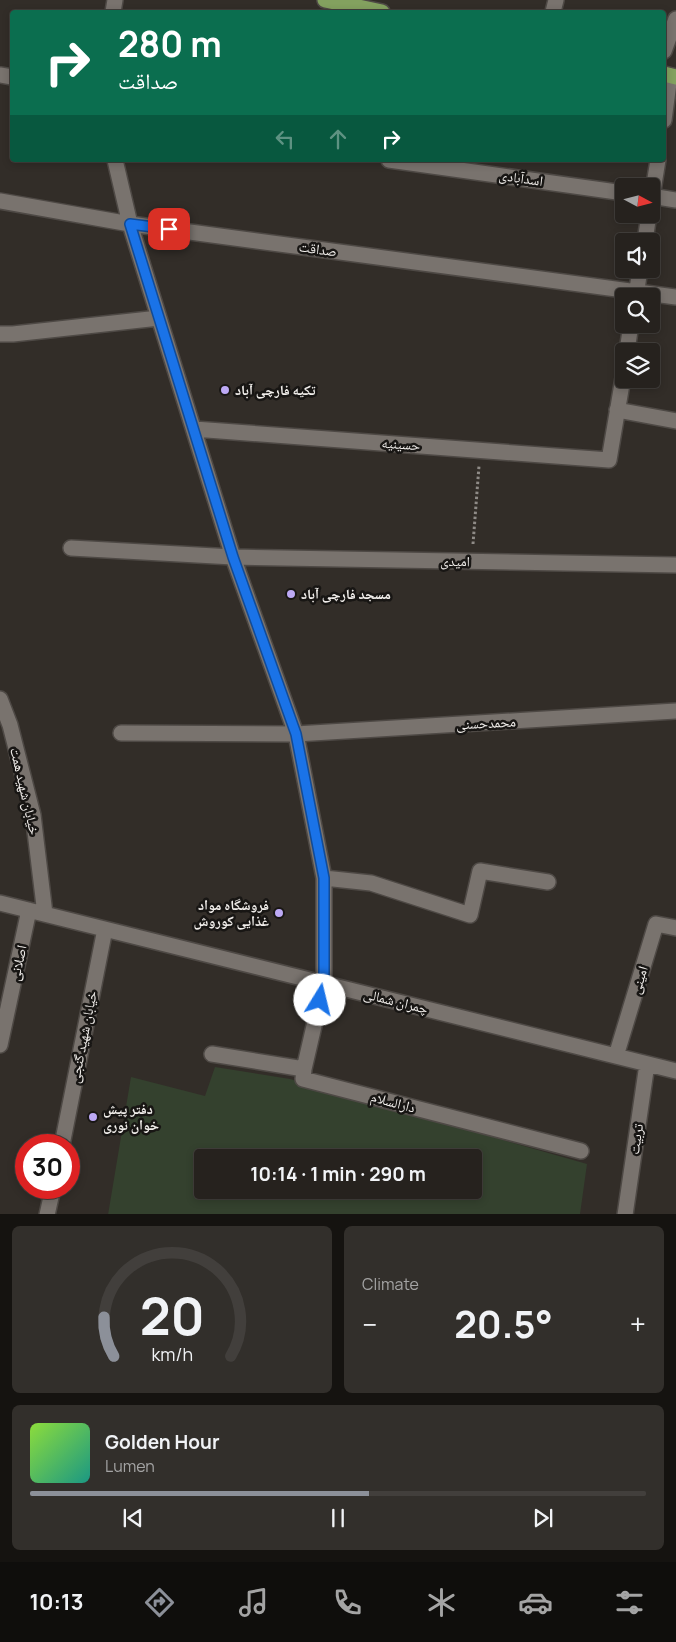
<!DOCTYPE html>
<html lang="en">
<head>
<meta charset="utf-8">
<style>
	body { margin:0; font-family:Manrope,"Noto Naskh Arabic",sans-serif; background:#322f2b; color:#f1f3f6; height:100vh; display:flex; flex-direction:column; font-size:19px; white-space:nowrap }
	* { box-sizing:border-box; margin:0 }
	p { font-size:16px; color:#a4a4a4 }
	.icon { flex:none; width:28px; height:28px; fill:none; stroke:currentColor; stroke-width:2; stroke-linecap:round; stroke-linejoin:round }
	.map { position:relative; height:1214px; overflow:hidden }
	.details { display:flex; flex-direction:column; gap:12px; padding:12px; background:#151310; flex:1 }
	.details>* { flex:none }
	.hud { position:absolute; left:10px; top:10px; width:656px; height:152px; border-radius:5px; box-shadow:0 2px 8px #0003,0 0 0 1px #423f3c; background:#0b6e4f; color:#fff; overflow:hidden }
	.needle { width:32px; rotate:97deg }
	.buttons { position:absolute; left:615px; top:178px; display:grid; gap:10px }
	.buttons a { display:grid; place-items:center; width:45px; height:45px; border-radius:5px; background:#26221e; box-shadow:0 2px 8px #0003,0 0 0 1px #423f3c; font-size:25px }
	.speed { position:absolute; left:15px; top:1134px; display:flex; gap:10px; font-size:25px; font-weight:700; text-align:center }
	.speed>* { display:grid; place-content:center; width:65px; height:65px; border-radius:50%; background:#26221e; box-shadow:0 2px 8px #0003,0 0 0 1px #423f3c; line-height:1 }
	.speed .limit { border:8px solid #d22; background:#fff; color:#111 }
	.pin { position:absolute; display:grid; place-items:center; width:42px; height:42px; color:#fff; margin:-21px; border-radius:10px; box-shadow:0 2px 8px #0006 }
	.me { position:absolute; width:55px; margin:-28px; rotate:9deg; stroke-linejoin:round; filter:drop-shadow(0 0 4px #0008) }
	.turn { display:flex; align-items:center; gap:18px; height:105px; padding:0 25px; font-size:22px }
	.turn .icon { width:65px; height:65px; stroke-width:2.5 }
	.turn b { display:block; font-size:35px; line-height:42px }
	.lanes { display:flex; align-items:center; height:48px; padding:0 25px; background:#0003; justify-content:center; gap:25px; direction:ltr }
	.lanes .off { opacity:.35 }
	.big { font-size:38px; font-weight:700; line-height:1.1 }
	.details .widget { flex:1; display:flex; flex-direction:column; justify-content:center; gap:8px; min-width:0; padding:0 18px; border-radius:8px; background:#322f2b }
	.details .dial { align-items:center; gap:0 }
	.dial svg { height:130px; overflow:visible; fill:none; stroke:#423f3c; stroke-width:7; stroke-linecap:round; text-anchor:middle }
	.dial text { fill:#f1f3f6; stroke:none }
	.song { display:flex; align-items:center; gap:15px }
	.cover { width:60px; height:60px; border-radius:8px; background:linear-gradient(135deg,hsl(90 70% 55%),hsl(170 70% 35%)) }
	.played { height:5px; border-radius:2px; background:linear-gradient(90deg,#8c9099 55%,#423f3c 55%) }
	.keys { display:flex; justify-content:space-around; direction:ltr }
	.heat { display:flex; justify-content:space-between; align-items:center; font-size:28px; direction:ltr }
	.details .tiles { flex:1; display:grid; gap:12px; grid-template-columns:1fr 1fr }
	.widget:last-child { grid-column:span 2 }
	.trip { position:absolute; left:194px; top:1149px; width:288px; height:50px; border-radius:5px; background:#26221e; box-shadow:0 2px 8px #0003,0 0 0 1px #423f3c; font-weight:700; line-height:50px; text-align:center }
	.menu { display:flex; height:80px; justify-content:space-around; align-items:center; background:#0f0e0c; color:#a4a4a4 }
	.menu .icon { width:35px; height:35px }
	.menu .selected { color:#8c9099 }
	.menu b { font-size:22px; color:#f1f3f6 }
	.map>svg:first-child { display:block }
</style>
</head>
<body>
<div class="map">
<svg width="676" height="1215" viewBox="0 0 676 1215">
	<rect width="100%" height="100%" fill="#322d28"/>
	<path fill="#34412e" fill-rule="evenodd" d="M215 1067 290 1079 587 1164 580 1214 108 1215 131 1077 205 1096ZM202 1158H472V1190H202Z"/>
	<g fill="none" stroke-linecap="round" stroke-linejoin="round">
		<defs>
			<path id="minor" d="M113 12 115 0
				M553 12 556 0
				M664 51 676 19
				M0 75 12 77
				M664 120 670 76
				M115 160 130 224 233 557 296 734 324 878V983L304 1069
				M389 160 624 193
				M651 196 676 200
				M0 201 130 224 676 297
				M651 203 658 160
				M645 241 649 214
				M636 296 640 269
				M0 334H13L159 318
				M627 351 631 324
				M617 410 676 421
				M194 429 609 460 624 372
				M71 548 233 557 676 565
				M0 699 10 725 33 815 45 914
				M121 733 296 734 676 711
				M324 878 371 883 470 915 480 871 548 882
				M0 903 676 1071
				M0 1045 29 910
				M212 1054 304 1069 303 1079 581 1151
				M616 1056 656 924 676 928
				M62 1145 105 929
				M47 1215 53 1188
				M625 1215 647 1064"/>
			<path id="major" d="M325 0 382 12
				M664 74 676 77"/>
		</defs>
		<use href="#minor" stroke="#4e4945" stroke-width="18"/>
		<use href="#major" stroke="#4e4945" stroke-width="18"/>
		<path stroke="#8f8b87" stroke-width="3" stroke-dasharray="2.5 2.5" stroke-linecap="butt" d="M473 544 479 466"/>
		<use href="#minor" stroke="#79736e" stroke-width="15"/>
		<use href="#major" stroke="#83a15f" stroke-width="15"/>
	</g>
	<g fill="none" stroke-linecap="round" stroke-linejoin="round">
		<defs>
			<path id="route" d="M169 229 130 224 233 557 296 734 324 878V983L320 1000"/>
		</defs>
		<use href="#route" stroke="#114b97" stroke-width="12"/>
		<use href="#route" stroke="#1a73e8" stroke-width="9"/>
	</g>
	<g fill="#bda9f5" stroke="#181614" stroke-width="2">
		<circle cx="225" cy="390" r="5"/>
		<circle cx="291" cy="594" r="5"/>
		<circle cx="279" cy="913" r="5"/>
		<circle cx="93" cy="1117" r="5"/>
	</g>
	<g text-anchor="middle" stroke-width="5" stroke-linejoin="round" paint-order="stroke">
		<g font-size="14" fill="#f1eeeb" stroke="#181614">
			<text transform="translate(521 178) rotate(8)" y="5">اسدآبادی</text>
			<text transform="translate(318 249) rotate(8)" y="5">صداقت</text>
			<text transform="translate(401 444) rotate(4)" y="5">حسینیه</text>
			<text transform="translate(455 561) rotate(1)" y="5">امیدی</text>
			<text transform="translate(486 723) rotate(-3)" y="5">محمدحسنی</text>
			<text transform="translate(25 791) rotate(77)" y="5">خیابان شهید همت</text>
			<text transform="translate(18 963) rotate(-78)" y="5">اصلانی</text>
			<text transform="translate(639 980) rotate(-73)" y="5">امینی</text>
			<text transform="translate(396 1001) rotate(14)" y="5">چمران شمالی</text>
			<text transform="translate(83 1037) rotate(-79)" y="5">خیابان شهید گنجی</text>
			<text transform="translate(393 1102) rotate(15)" y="5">دارالسلام</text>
			<text transform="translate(636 1139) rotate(-82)" y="5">تربیت</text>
		</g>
		<g font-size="14" font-weight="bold" fill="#f1eeeb" stroke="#181614" text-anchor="start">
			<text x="235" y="395">تکیه فارچی آباد</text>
			<text x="301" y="599">مسجد فارچی آباد</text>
			<text x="269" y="910" text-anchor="end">فروشگاه مواد<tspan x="269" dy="16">غذایی کوروش</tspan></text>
			<text x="103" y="1114">دفتر پیش<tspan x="103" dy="16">خوان نوری</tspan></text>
		</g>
	</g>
</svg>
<div class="buttons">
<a><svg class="needle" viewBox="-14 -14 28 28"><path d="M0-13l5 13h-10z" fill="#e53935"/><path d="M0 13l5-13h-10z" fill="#a4a4a4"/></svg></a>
<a><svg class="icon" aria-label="sound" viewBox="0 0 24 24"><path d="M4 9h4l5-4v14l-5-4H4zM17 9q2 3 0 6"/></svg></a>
<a><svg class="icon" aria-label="search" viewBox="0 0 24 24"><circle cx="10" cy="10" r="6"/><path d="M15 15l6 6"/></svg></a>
<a><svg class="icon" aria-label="layers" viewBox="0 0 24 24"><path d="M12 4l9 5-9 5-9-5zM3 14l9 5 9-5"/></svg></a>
</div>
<div class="speed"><div class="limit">30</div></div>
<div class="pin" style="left:169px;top:229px;background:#d93025"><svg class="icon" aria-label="arrive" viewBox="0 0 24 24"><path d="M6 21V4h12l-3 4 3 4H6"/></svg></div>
<svg class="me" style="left:320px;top:1000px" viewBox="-20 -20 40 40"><circle r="19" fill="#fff"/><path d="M0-13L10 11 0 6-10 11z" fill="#1a73e8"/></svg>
<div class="trip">10:14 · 1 min · 290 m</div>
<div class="hud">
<div class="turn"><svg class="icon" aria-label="right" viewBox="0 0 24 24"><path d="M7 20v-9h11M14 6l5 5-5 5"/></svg><div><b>280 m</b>صداقت</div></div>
<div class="lanes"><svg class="icon off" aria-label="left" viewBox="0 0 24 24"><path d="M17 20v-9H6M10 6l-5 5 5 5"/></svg><svg class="icon off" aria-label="ahead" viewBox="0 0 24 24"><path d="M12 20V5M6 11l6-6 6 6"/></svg><svg class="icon" aria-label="right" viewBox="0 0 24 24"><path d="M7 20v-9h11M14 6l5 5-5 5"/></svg></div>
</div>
</div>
<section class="details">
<div class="tiles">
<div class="widget dial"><svg viewBox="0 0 100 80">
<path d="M14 69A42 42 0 1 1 86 69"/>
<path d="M14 69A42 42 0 0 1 8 45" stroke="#8c9099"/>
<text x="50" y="56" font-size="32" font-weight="700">20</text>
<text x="50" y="72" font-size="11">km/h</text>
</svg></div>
<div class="widget"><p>Climate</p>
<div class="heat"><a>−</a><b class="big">20.5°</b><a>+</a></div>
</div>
<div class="widget">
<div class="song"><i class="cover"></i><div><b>Golden Hour</b><p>Lumen</p></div></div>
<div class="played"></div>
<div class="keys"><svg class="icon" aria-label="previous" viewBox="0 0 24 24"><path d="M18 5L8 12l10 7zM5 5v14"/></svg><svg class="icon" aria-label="pause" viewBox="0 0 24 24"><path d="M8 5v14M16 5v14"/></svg><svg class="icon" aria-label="next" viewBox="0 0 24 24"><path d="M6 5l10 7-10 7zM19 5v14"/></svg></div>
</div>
</div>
</section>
<nav class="menu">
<b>10:13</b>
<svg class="icon selected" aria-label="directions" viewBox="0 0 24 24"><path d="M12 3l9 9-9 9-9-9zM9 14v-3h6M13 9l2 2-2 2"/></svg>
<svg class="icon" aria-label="music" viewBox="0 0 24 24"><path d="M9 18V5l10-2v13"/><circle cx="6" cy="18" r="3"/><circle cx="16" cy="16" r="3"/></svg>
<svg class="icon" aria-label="phone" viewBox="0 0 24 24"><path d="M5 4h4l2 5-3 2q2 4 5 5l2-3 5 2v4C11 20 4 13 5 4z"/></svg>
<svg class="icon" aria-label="climate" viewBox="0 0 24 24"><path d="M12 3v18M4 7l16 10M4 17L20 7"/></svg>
<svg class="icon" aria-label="car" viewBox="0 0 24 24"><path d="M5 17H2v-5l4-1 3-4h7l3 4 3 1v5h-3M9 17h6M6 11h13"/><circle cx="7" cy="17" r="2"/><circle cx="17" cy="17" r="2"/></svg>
<svg class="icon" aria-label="filters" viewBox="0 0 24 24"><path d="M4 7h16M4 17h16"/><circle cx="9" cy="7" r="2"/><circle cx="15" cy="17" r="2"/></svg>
</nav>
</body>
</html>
